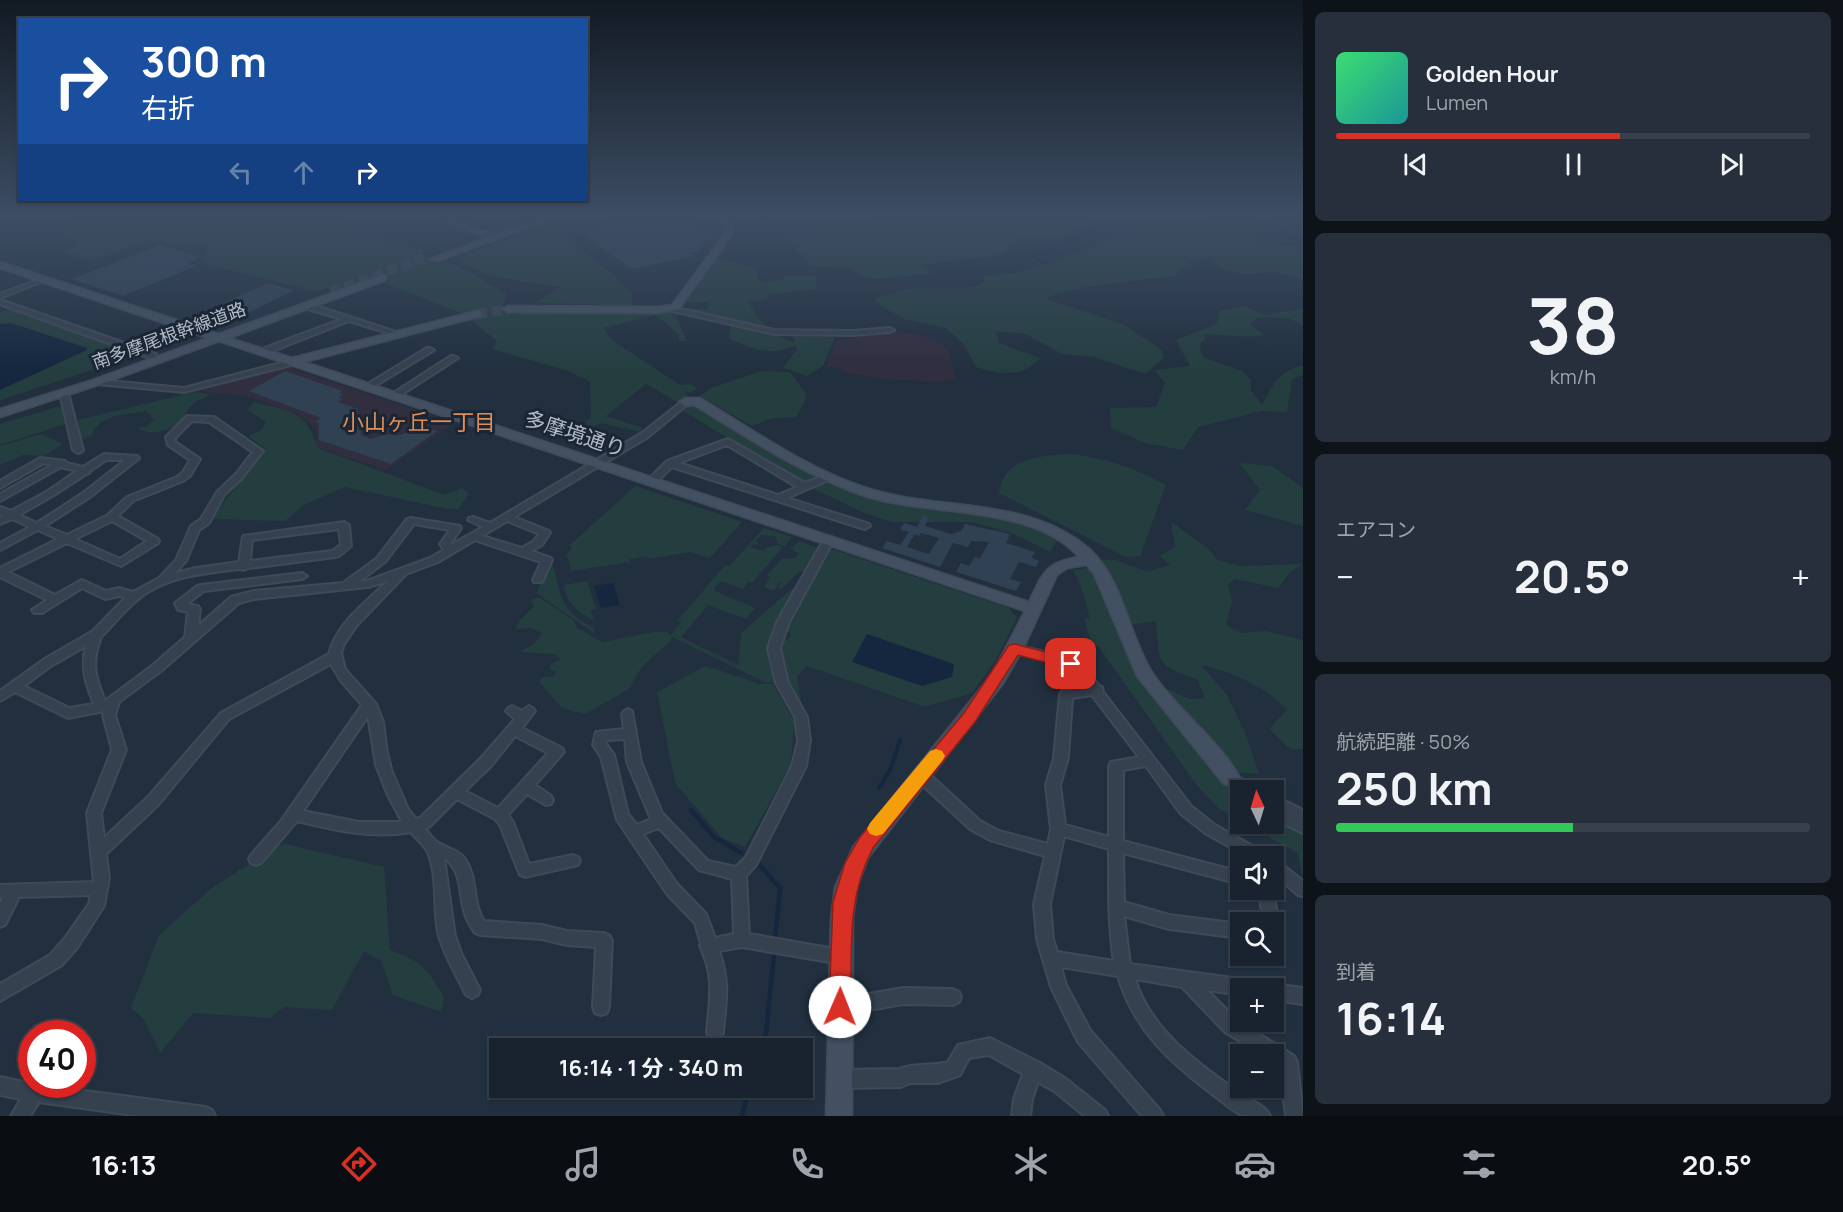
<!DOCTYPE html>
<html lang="ja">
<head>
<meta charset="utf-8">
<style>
	body { margin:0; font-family:Manrope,"Noto Sans JP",sans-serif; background:#262f3b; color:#f1f3f6; height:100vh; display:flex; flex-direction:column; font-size:22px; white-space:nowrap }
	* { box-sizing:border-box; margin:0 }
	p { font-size:20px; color:#9fa4aa }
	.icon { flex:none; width:33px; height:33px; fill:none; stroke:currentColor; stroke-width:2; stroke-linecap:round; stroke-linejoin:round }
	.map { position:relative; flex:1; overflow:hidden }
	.side { display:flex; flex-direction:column; gap:12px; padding:12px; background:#0e131a; width:540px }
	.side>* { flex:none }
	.hud { position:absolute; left:18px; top:18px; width:570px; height:183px; border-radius:0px; box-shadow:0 2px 4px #0004,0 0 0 2px #37404b; background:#1a4fa0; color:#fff; overflow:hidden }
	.needle { width:39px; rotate:356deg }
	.buttons { position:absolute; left:1230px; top:780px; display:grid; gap:12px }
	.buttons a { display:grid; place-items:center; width:54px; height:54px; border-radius:0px; background:#19232f; box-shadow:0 2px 4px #0004,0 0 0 2px #37404b; font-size:30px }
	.speed { position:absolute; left:18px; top:1020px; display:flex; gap:12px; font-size:30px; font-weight:700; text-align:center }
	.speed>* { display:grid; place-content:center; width:78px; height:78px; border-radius:50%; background:#19232f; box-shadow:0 2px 4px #0004,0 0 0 2px #37404b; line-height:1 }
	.speed .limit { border:9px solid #d22; background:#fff; color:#111 }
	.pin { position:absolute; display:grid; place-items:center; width:51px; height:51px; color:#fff; margin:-26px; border-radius:12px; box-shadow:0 3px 9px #0006 }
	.me { position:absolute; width:66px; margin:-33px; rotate:1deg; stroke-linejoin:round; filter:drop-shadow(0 0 4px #0008) }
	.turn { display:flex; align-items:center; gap:21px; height:126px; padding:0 24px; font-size:27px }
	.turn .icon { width:78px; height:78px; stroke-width:2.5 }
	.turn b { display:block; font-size:42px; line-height:51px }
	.lanes { display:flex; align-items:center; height:57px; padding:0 24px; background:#0003; justify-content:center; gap:30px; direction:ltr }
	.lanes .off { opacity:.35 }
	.big { font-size:45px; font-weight:700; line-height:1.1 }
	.side .tile { flex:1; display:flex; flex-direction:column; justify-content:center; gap:9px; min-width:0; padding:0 21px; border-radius:9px; background:#262f3b }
	.side .dial { align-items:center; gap:0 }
	.dial b { font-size:78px; line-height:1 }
	.song { display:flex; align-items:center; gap:18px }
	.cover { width:72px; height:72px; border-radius:9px; background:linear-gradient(135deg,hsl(140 70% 55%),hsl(180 70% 35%)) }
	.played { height:6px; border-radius:3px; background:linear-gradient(90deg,#d93025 60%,#37404b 60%) }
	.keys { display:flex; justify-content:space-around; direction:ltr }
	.heat { display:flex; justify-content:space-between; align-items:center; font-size:33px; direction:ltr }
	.charge { height:9px; border-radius:4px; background:linear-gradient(90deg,#34c759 50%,#37404b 0) }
	.trip { position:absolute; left:489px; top:1038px; width:324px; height:60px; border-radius:0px; background:#19232f; box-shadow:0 2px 4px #0004,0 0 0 2px #37404b; font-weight:700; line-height:60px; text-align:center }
	.menu { display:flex; height:96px; justify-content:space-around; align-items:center; background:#0a0e13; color:#9fa4aa }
	.menu .icon { width:42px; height:42px }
	.menu .on { color:#d93025 }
	.menu b { font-size:27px; color:#f1f3f6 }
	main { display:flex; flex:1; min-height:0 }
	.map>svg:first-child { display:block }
</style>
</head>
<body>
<main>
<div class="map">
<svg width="1303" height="1116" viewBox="0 0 1303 1116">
	<rect width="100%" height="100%" fill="#212f3f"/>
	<path fill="#302e3f" d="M892 331 926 336 949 348 955 379 943 382 881 379 843 372 842 368 826 367 837 340Z
		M288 367 419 411 410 417 420 421 429 414 455 423 386 470 317 447V430L297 414 247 396 194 391Z"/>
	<path fill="#243e40" d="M78 215H332L363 235 427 251 415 256 432 258 459 267 507 294 503 305 510 314 546 311 675 313 687 341H679V335L656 315 603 328 612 340 680 385 690 384 698 389 689 393 684 391 688 395 679 403 646 384 606 416 643 428 640 432 602 423 593 427 587 425 586 421 591 418 590 382 568 371 493 349 497 341 468 318 479 312 464 314 386 284 390 280 379 276 336 292 327 288 315 292 201 262 208 246 194 244 183 247 163 242H146L91 261 62 251 80 245 77 240 66 237 76 223 73 219Z
		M922 215H1065L1087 220C1068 240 1049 236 1023 236L1013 247 1000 255 920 265 933 273 878 279 864 277 848 268 811 266 787 239 890 221H918L924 217Z
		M1189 215H1221L1215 219 1220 222 1242 220 1270 229 1255 231 1254 236 1264 245 1303 246V280C1296 277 1287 274 1280 273 1253 271 1230 282 1210 257L1190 262 1175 276 1094 286 1058 293 1046 299 1123 324 1162 350 1164 358 1145 374 1094 357 1062 354 1026 334 996 331 999 343 1040 358C1021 379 1000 375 976 367L963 343 946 328 903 319 875 301V298C887 296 900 289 912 288 937 286 958 292 983 284L985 276C1042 276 1091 241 1146 228 1171 223 1190 234 1214 231L1213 225Z
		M1263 215H1303V238Z
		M550 225 605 268 632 293V306L535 303 560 287C531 282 475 279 457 257Z
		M716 258 756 268 758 278 763 283 783 280 785 276H816V289L770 294 765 300 749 302C759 323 772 335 795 343L793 336 835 337 823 366 807 376 783 368 797 349 796 345C766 357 758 350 730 339V320L690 309H708L709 302 685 303Z
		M1245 306 1264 315 1303 309V325L1288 318 1259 317 1250 325 1264 335C1243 338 1224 335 1203 334L1205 339 1200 344 1201 353 1205 358 1242 371 1251 380V390L1262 405C1272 385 1279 371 1303 365V375L1292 379 1287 412 1261 411 1198 427 1183 450 1144 443 1111 428 1110 408 1156 407 1165 383 1154 370 1190 366 1176 340 1217 324 1220 311Z
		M9 309H14L142 354 0 400V313Z
		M762 371 790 372 806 394V398L796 417 773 418 752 426 700 396 711 388Z
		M194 392 210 394C205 399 199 399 194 403 188 407 187 413 183 418 173 431 151 437 137 428L147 427 154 419 146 411C126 415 97 414 92 436L81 439 78 420Z
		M254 402C290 412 305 408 318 448L445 495 462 488 469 494 458 509H447L345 487 303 505 285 521 211 519 265 449 248 436 261 430 266 422 247 410Z
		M694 402 817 476 807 483 802 482 681 410Z
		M61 406 65 424 0 445V424Z
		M41 434 63 444 43 456 23 455 0 465V446Z
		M1071 454C1106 458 1134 468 1166 485L1140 556 1126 557 999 493C1003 458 1041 455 1071 454Z
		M1239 463 1272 466 1303 488V526L1245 510 1260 490Z
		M826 480 884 502 990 514 1035 528 1058 539 1050 552 1012 533 971 522H892L867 514 810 487Z
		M635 486 742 522 710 558 690 552 649 559 647 556 630 559V562L571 571 568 557 565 556 572 548 569 546Z
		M1171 522 1208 548 1216 559 1239 566 1303 564 1290 572 1278 588 1234 579 1228 585 1232 601 1226 625 1242 633 1266 631 1303 640V749L1291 750 1269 729 1287 710C1267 687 1230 671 1201 665L1227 695 1246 735 1259 774 1234 772 1257 790H1240V821L1218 808 1195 783 1099 647 1092 645 1084 618 1090 619C1086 605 1081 580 1072 570L1094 567 1129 650 1163 687 1190 699 1205 698 1197 679C1154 665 1160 663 1156 621L1129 625 1097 560H1116L1147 572 1170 565 1160 556 1175 547Z
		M764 528 792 537 785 546 778 544 775 536 761 535 756 540 759 545 753 544 750 547 763 551 766 548 777 545 783 547 752 583 748 582 743 589 721 581 713 590 755 608 746 619 708 605 681 637 738 665 741 633 802 580C779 620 762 634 775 682L766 683 671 636 672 639 641 668 629 689 585 714C552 708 560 702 539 682L542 677 555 676 556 671 551 670 550 665 561 659 554 654 520 652 534 644 542 633 531 628 515 629 519 621 534 606 531 600 539 597 573 620 577 628 603 642 654 632H668L670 636 681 622 678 620 725 565 729 566Z
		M799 541 820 549 806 573 800 571 781 589 778 587 782 582 780 581 774 591 764 587 770 578 767 575 782 559 795 558 799 554 792 549Z
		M832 549 1009 608 1017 618 995 661 972 693 925 707 807 666 797 677 803 710 781 668V640L789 639 791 634 784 629 829 551Z
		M550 565 553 566C562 599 561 612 594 628V633L536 593Z
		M587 581 596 609 591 610 594 621C579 613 566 603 564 585Z
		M706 666 760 684H773L794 721 791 764 745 847 722 838 675 783 657 692Z
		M1274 799 1303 813V880L1298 853 1245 824H1274Z
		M285 844 384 867 390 950C422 961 428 969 444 998L441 1012 393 995 381 961 364 951 332 1010 284 1007 270 1018 193 1013 160 1053 143 1018 131 1008 159 935 213 887 279 845Z"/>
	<path fill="#14273e" d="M11 323 87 348V350L0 390V324Z
		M613 583 620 605 601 608 594 586Z
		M867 634 954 664 952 677 922 686 852 662Z"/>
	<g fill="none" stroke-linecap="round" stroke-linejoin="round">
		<path stroke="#14273e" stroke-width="2" d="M1293 215 1303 217
			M1042 261 1032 257 1085 234 1087 230 1121 222V215"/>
		<path stroke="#14273e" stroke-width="4" d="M879 788 891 768 900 740"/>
		<path stroke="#14273e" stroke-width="4.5" d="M691 810 713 836 741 853
			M756 861 780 888 775 940
			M758 1048 765 1043 774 954
			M742 1116 749 1088"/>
	</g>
	<path fill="#304154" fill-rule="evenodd" d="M657 215H681L717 238 702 241 706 244 699 245 703 248 697 249 701 251 690 253 694 256 631 269 579 230Z
		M160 245 200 257 188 264 196 266 123 296 72 279Z
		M268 283 294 290 249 312 244 310 235 315 213 308Z
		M285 371 343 391 339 393 343 395 339 398 343 399 338 402 358 409 357 424 362 426 361 435 371 439 386 434 400 435 421 426 437 431 391 464 319 440V423L315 422 321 418 249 391Z
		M924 515 929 518 925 526 951 534 961 531 965 524 1010 534 1006 543 1035 552 1031 558 1039 561 1036 567 1019 562 1010 579 1021 582 1016 591 956 572 961 563 969 566 975 557 980 558 989 542 971 541 968 547 953 543 940 567 882 548 887 541 900 545 909 532 900 530 904 523 917 527ZM921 533 939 538 929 554 907 547 915 534 919 536Z"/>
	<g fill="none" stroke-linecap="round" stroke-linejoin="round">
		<path stroke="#374454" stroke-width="10" stroke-dasharray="10 5" stroke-linecap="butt" d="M331 292 424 258
			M477 314 508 309"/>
		<defs>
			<path id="street" d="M41 279 46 280 0 298V294Z
				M0 300 156 354 157 356 156 358H150L0 304Z
				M304 304H310L402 334 398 336 349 321 265 354H259V350L342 319 304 308Z
				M668 306 774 330 852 331 890 328 894 330 890 332 852 335 774 334 668 310Z
				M427 348H430L434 350 370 389H364L363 387Z
				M451 356H454L458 358 396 398 393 399 389 396Z
				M292 360 296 362 295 364 184 392 97 384 93 382 97 380 184 388Z
				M61 391H64L68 393 83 450 81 452 78 453 73 450 60 393Z
				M685 399 689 402 688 404 648 437 514 517 549 531 550 533 542 545 531 551 551 558 552 560 542 582H534L533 580 541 562 475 540 438 562 406 574 357 625 344 644 341 653 345 669 376 704 383 722 387 753 392 772 408 809 416 819 420 818 481 758 515 719 506 711 508 708 512 706 522 711 529 706 533 708 535 711 522 728 562 748 564 752 535 785 551 796 553 800 551 804 546 805 527 794 508 815 513 822 529 864 573 855 578 857 580 861 578 865 525 877 520 875 500 825 495 819 457 799 429 827 425 829C429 833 433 839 437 842 447 849 458 849 465 859 478 878 472 903 484 921L542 925 567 931 604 933 609 935 612 940 609 1007 607 1013 601 1015 595 1013 593 1007 596 947 567 945 542 939 480 935 475 933C470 926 466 919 464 911 459 892 462 870 444 858L455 936 462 955 480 990 478 995 472 998 466 995C457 976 445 957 439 936 432 910 439 879 428 853 425 845 416 839 411 832 372 839 334 830 297 821L261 863 256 865 251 863 249 859 251 855 281 821 362 705 341 681 331 664 229 719 158 805 106 854 109 878 104 906 77 948 62 965 0 1001V984L50 955 65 938 89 904 91 895 19 897 5 925 0 927V904L3 897H0V885L94 882 87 813 112 750 103 715 104 711 68 718 15 692 0 701V691L43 660 93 631 126 597 119 596 105 599 82 588 42 613H34L32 610 47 600 0 577V568L58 539 38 530 0 550V543L30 527 12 519 0 524V517L3 515 0 514V507L11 511 48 491 77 471 61 467 0 501V494L52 465 44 463 0 488V481L40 458 65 461 66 463 83 467 104 454 137 456 139 458 137 460 90 497 45 526 67 535 108 515 127 497 177 477 183 472 190 460 168 445 166 437 187 416 214 417 263 451 242 478 224 495 209 523 199 530 186 561 175 573 196 568 239 562 243 536 344 522 349 525 351 546 339 556 335 557 249 568 244 570 240 569C205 573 165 576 137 600 124 611 113 625 101 637 91 663 95 677 105 701L153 665 185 637 188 612 178 610 175 603 197 586 201 585 302 573 307 576 302 579 204 591 187 604 198 606 200 609 198 626 231 597 254 591 343 583 377 558 407 519 411 518 460 526 461 528 450 544 451 545 483 527 468 520 469 518 473 517 490 523 642 433ZM192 421 209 422 253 452 236 474 217 492 201 519 191 526 176 560 159 578 133 592 119 588 106 591 82 580 55 595 8 572 67 543 121 566 158 543 159 541 158 539 118 516 133 501 183 481 190 476 200 459 175 442V438ZM106 460H125L83 493 37 523 19 515 54 495 86 474 89 473 90 471ZM112 521 147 541 120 559 75 539ZM507 521 539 534 534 541 522 548 482 536ZM414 524 450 530 440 544 444 550 430 558 367 581H360L385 562ZM339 529 341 545 332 551 250 561 252 540ZM388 581C367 601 336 624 329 654L221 713 148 797 104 838 101 813 126 750 115 715 119 702 161 671 239 603 254 599 368 587ZM86 646C80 667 86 684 94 704L69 708 24 686 51 666ZM368 716 376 765 387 793 402 822H359L303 811ZM515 736 548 753 498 808 465 791 491 766Z
				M728 439 805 483 825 475H831L833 477 831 479 787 498 869 524 870 526 865 529 861 528 672 467 654 484 651 485 646 482 667 461ZM727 445 797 487 778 495 679 463Z
				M828 538 833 541 789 622 780 648 788 683 807 717 810 741 806 766 756 865 746 876 749 934 841 950 847 952 849 957 847 962 841 964 742 947 719 951C730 983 726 1000 723 1032L721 1038 715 1040 709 1038 707 1032C710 998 715 978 700 946L701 944 695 923 667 894 617 820 601 757 593 745 596 732 624 729 622 714 624 711 628 709 632 711 641 762 662 813 708 861 736 867 746 857 792 766 798 741 795 717 776 683 768 648 777 622 823 541ZM625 739 627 762 651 819 637 825 628 814 614 755 606 744 607 740ZM659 828 699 870 732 879 734 934 715 938 706 914 677 884 643 834Z
				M1015 645 1062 656 1085 668 1099 686 1102 687 1103 692 1191 806 1215 825 1263 852 1265 856H1246L1205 833 1181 814 1146 766 1123 770V841L1240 872V884L1123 853 1124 902 1169 915 1240 924V938L1169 929 1124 916 1130 964 1247 980 1253 983 1255 988H1240V995L1207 990 1237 1020 1294 1056 1297 1062 1303 1116H1286L1280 1067 1274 1063V1054H1261L1225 1032 1182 987 1135 979C1151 1031 1199 1064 1241 1094 1251 1100 1266 1106 1270 1116 1262 1116 1250 1116 1242 1115 1232 1111 1221 1100 1212 1094 1169 1061 1134 1030 1118 976L1061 967 1066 985 1090 1030 1160 1110 1163 1116H1142L1078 1042 1051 987 1037 939 1034 904 1045 856 990 840 970 829 916 779 914 775 916 771 921 770 926 771 980 821 999 831 1048 844 1051 829 1046 785 1054 758 1060 694 1062 691 1086 687C1066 659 1042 660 1011 652L1009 649 1011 646ZM1092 695 1139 757 1111 762 1109 766V837L1065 825 1060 785 1068 758 1072 698ZM1064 836 1109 849C1109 886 1108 924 1114 961L1057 952 1053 939 1050 904Z
				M1230 773 1255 786 1257 790C1242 790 1232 791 1223 778L1225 774Z
				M1274 796 1303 810V833L1274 819Z
				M1274 860 1279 862 1303 881V896L1298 895 1274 874Z
				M1258 890H1272L1279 922 1276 927 1274 928V922H1264Z
				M1274 984 1303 988V1004L1274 1000V988H1267Z
				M903 988 953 989 959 992 961 997 959 1002 953 1005 903 1004 840 1015 834 1013 832 1007 834 1001 840 999Z
				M990 1038 1040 1063 1066 1079 1105 1110 1108 1116H1085L1054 1091 1038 1082 1032 1099 1030 1116H1012L1014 1099 1023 1074 989 1055 969 1058 960 1075 938 1083H910L901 1087 839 1088 833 1085 830 1079 833 1073 839 1070 899 1069C914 1062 932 1067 948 1062L958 1045Z
				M0 1077 32 1084 206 1107 212 1110 215 1116H140L39 1102 30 1116H11L21 1099 0 1095Z"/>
			<path id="secondary" d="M429 215H442L489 233 482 235Z
				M548 215H561L438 261 430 259Z
				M717 215H726L733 226 731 236 679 309 658 313 508 312 503 309 508 306 658 307 672 305 723 236 725 226Z
				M0 262 219 334 380 276H386V280L229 338 292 358 477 311 481 312V316L304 362 1029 602C1043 573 1045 562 1079 557 1030 502 924 518 859 494 800 473 747 437 694 405L685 406 679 402 685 398H700C755 431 811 472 873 490 942 510 1022 498 1082 543 1122 572 1126 628 1150 669 1173 707 1219 739 1240 778L1237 783 1230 786 1223 783 1137 676 1094 574 1087 565 1067 568 1057 575 1023 649 1004 682 868 858 857 887 853 918 852 1116H826L831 918 835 887 853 847 992 674 1025 611 219 341 101 384 0 417V409L93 380 208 338 0 268Z"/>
		</defs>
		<use href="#street" stroke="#3f4a58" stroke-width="4"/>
		<use href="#secondary" stroke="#3f4a58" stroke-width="3"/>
		<use href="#street" fill="#36414f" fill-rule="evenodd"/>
		<use href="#secondary" fill="#435062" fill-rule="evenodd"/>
	</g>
	<linearGradient id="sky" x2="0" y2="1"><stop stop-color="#121a23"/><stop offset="0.58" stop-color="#3d4d63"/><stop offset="1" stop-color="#3d4d63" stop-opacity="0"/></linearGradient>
	<rect width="1303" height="372" fill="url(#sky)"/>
	<path fill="#d93025" stroke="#8d1f18" stroke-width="1.5" d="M1015 644 1076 660 1078 664 1071 669 1018 655 975 722 873 848C846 899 852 951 851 1007L848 1014 840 1017 833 1014 829 1007 833 902 845 863 860 837 964 713 1009 645Z"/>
	<path fill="#f59e0b" d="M936 749 942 751 945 756 942 761 883 834 876 836 870 834 867 829 870 823 930 751Z"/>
	<g text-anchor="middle" stroke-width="6" stroke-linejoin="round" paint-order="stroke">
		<g font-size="18" fill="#b2bcca" stroke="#1b2634">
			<text transform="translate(169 336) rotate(-20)" y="6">南多摩尾根幹線道路</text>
		</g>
		<g font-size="21" fill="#b2bcca" stroke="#1b2634">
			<text transform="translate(575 434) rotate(18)" y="7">多摩境通り</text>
		</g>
		<g font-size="22" fill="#de8d59" stroke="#1b2634">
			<text x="419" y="430">小山ヶ丘一丁目</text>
		</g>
	</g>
</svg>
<div class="buttons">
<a><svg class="needle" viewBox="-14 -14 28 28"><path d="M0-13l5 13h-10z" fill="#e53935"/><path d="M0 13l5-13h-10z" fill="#9fa4aa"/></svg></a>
<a><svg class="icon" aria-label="sound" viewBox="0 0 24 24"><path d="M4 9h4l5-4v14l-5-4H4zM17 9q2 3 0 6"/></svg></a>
<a><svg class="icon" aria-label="search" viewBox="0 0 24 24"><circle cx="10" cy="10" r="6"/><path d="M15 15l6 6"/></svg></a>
<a>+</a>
<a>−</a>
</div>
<div class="speed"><div class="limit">40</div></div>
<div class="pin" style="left:1071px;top:664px;background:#d93025"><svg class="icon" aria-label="arrive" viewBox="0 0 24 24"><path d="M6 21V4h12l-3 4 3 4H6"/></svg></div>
<svg class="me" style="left:840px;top:1007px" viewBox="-20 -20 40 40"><circle r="19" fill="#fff"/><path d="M0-13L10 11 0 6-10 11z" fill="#d93025"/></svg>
<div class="trip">16:14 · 1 分 · 340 m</div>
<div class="hud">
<div class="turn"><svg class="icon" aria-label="right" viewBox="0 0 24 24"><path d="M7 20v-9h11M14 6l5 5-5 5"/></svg><div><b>300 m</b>右折</div></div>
<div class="lanes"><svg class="icon off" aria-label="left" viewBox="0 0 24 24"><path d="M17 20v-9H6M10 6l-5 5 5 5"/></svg><svg class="icon off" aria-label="ahead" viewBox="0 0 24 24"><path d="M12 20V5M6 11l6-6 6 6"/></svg><svg class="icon" aria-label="right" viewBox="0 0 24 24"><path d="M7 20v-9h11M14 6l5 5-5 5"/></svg></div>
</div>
</div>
<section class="side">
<div class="tile">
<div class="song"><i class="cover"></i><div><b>Golden Hour</b><p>Lumen</p></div></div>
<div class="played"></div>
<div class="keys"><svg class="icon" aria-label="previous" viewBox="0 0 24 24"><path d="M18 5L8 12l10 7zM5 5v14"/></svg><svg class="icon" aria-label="pause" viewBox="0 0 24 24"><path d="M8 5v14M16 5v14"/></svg><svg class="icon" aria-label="next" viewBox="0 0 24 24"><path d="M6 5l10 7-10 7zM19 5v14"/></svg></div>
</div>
<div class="tile dial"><b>38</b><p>km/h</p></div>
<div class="tile"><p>エアコン</p>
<div class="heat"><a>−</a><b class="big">20.5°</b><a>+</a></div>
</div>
<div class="tile"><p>航続距離 · 50%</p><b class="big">250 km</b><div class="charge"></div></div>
<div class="tile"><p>到着</p><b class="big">16:14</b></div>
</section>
</main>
<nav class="menu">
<b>16:13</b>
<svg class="icon on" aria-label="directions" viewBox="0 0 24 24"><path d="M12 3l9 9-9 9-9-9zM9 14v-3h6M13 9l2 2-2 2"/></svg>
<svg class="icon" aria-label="music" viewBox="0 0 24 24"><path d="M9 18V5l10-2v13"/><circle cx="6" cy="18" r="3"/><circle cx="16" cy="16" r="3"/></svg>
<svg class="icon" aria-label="phone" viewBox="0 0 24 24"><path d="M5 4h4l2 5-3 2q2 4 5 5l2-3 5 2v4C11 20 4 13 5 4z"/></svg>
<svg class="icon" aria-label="climate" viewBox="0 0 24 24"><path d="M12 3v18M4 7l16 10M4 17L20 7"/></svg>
<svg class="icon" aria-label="car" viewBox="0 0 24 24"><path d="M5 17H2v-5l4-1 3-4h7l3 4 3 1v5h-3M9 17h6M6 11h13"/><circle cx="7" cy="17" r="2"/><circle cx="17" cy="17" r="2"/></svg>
<svg class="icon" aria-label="filters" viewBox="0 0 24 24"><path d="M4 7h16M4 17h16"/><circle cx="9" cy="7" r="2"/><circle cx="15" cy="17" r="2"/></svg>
<b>20.5°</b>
</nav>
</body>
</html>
